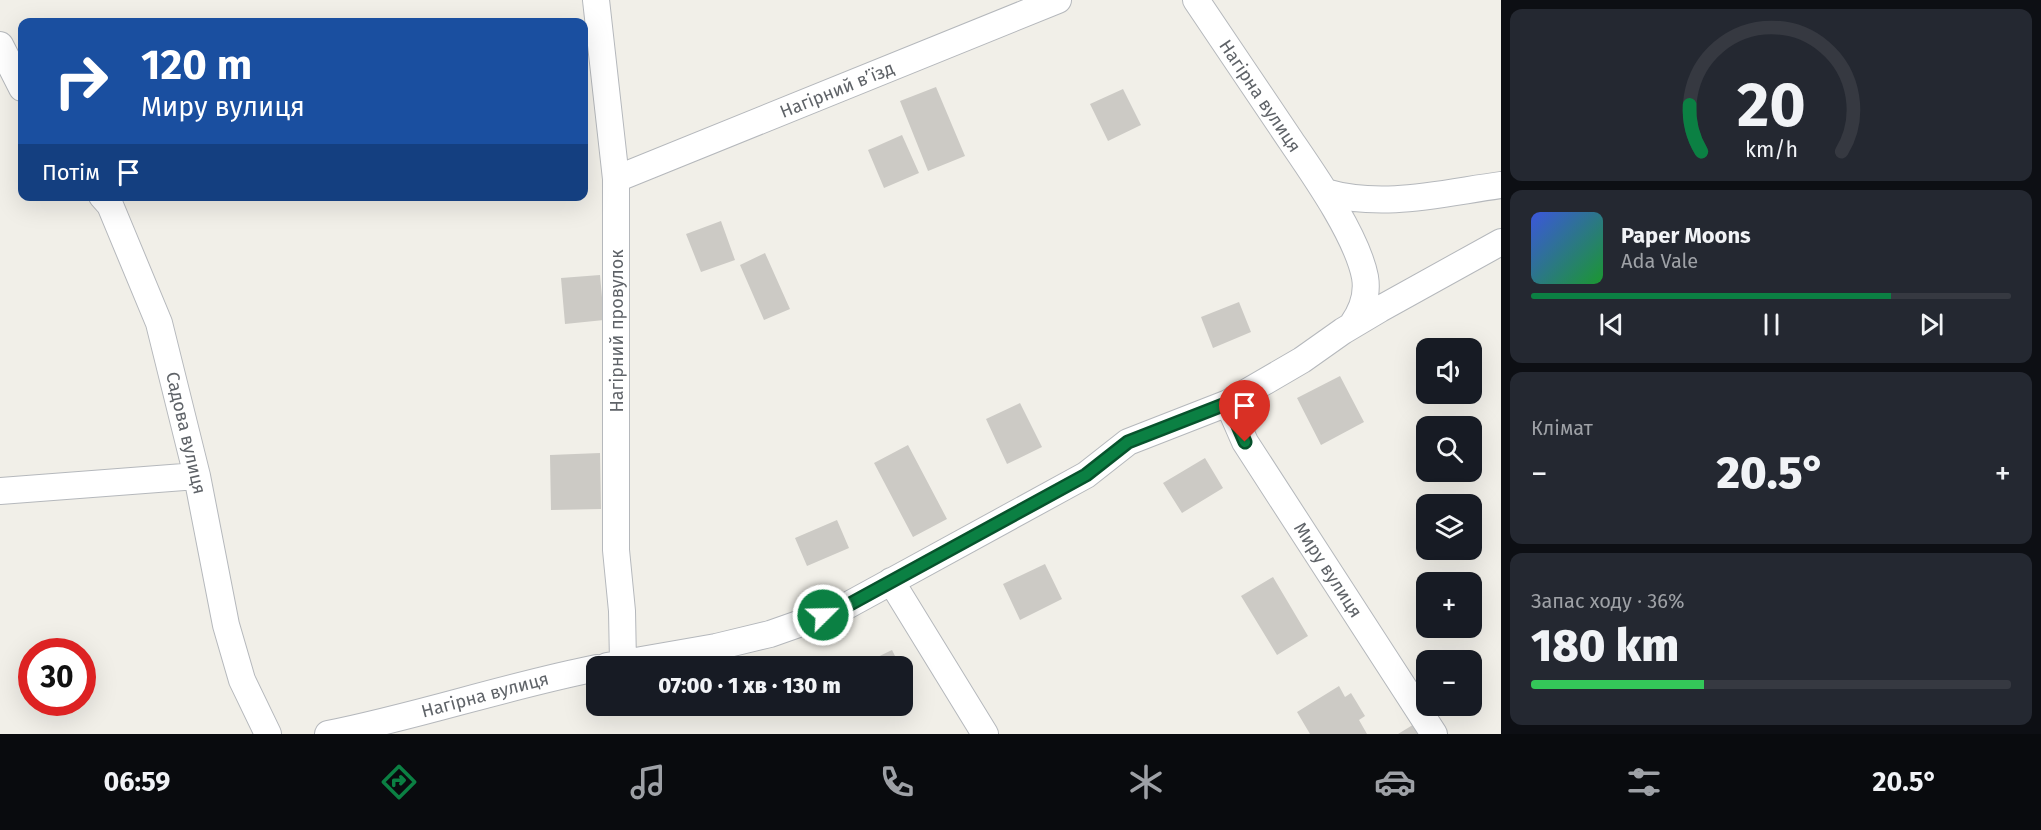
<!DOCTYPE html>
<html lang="uk">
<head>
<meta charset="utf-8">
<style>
	body { margin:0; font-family:"Fira Sans",sans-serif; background:#242831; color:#f1f3f6; height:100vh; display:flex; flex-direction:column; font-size:22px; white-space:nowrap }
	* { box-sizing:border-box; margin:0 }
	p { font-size:20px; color:#9ea1a6 }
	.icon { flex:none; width:33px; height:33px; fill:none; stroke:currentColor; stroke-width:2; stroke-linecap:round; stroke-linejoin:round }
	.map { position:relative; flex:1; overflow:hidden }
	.details { display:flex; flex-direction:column; gap:9px; padding:9px; background:#0d0f14; width:540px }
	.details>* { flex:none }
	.banner { position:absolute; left:18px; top:18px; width:570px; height:183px; border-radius:12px; box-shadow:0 6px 24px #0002; background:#1a4fa0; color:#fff; overflow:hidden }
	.buttons { position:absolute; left:1416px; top:338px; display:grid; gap:12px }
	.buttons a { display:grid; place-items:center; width:66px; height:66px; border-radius:12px; background:#171b24; box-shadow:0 6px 24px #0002; font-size:30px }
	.speed { position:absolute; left:18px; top:638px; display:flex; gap:12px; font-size:30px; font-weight:700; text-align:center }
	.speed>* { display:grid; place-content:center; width:78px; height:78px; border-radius:50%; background:#171b24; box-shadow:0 6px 24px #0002; line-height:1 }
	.speed .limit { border:9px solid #d22; background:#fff; color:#111 }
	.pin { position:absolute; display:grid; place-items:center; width:51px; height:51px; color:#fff; margin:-62px -26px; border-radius:50% 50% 50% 0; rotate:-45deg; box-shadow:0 0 6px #0007 }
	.pin .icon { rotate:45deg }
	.me { position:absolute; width:66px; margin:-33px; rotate:67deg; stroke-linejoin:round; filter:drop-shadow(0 0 4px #0008) }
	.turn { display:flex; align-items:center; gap:21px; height:126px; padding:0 24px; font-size:27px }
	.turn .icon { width:78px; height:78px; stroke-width:2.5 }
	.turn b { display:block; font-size:42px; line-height:51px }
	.then { display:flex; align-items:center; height:57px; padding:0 24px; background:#0003; gap:12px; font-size:22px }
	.big { font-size:45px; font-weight:800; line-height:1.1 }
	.details .card { flex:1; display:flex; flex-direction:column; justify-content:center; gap:9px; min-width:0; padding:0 21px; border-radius:12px; background:#242831 }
	.details .dial { align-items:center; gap:0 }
	.dial svg { height:156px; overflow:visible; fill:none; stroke:#363941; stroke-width:7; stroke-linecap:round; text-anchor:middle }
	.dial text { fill:#f1f3f6; stroke:none }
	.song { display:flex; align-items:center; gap:18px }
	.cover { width:72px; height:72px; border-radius:9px; background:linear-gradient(135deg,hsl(230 70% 55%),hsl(130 70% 35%)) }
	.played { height:6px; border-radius:3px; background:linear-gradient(90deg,#0b8043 75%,#363941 75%) }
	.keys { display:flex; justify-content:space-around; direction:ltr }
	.heat { display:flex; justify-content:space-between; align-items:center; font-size:33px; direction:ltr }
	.charge { height:9px; border-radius:4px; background:linear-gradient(90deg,#34c759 36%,#363941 0) }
	.trip { position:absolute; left:586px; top:656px; width:327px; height:60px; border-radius:12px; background:#171b24; box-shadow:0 6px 24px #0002; font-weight:800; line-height:60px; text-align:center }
	.tabs { display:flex; height:96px; justify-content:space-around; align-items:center; background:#090b0e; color:#9ea1a6 }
	.tabs .icon { width:42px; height:42px }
	.tabs .selected { color:#0b8043 }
	.tabs b { font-size:27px; color:#f1f3f6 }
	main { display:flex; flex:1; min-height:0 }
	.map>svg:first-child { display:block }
</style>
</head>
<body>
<main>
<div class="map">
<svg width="1501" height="734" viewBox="0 0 1501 734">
	<rect width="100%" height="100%" fill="#f1efe8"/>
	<path fill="#cccac5" d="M936 87 965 156 928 171 900 101Z
		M1123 89 1141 125 1108 141 1090 104Z
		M902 135 919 173 884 188 868 150Z
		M721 221 735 260 701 272 686 234Z
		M765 253 790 309 764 320 740 265Z
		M600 275 604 320 565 324 561 278Z
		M1239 302 1251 332 1213 348 1201 317Z
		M1340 376 1364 422 1321 445 1297 398Z
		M1020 403 1042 447 1007 464 986 419Z
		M908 445 947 519 913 537 874 463Z
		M600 453 601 509 551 510 550 455Z
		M1205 458 1223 488 1182 513 1163 483Z
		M837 520 849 548 807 566 795 538Z
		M1045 564 1062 599 1020 620 1003 584Z
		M1273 577 1308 636 1277 655 1241 596Z
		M892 650 900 666H859Z
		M1339 686 1345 697 1351 693 1365 716 1359 720 1367 734H1310L1297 712Z
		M1416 723 1422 734H1398Z"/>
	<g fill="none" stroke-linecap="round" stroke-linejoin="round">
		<defs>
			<path id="minor" d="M596 0 616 179V550L622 611 623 663
				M1196 0C1228 47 1259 94 1291 141 1315 176 1357 236 1365 277 1368 295 1362 311 1352 325
				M0 45 22 88
				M616 179 1058 0
				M1325 192C1383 209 1442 193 1501 185
				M102 196 110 205 159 323 197 476 226 625 242 680 268 734
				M1228 403 1245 442 1434 734
				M0 491 197 476
				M891 581 985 734
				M607 666 716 647 770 634 841 609 1086 475 1128 442 1228 403 1302 360 1343 331 1380 309 1501 242
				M328 734C419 716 506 686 597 668"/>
		</defs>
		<use href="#minor" stroke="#b5b8bc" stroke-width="28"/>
		<use href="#minor" stroke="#fff" stroke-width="26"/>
	</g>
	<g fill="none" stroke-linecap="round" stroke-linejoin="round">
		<defs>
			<path id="route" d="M823 615 841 609 1086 475 1128 442 1228 403 1245 442"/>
		</defs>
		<use href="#route" stroke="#07532c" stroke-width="15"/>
		<use href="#route" stroke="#0b8043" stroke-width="10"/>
	</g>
	<g text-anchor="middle" stroke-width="4.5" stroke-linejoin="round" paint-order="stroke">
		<g font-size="18" fill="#5f6368" stroke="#fff">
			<text transform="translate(837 90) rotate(-22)" y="6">Нагірний в’їзд</text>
			<text transform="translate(1260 96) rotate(56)" y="6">Нагірна вулиця</text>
			<text transform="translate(617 331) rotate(-90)" y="6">Нагірний провулок</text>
			<text transform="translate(186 433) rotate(77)" y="6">Садова вулиця</text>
			<text transform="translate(1328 570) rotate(57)" y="6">Миру вулиця</text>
			<text transform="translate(485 695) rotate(-15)" y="6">Нагірна вулиця</text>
		</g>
	</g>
</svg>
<div class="buttons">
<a><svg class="icon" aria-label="sound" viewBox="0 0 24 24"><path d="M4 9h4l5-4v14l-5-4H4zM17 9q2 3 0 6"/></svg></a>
<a><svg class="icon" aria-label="search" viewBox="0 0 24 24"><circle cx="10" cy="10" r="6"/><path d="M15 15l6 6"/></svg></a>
<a><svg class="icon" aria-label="layers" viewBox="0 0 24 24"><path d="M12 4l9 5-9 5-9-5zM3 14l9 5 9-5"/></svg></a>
<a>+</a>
<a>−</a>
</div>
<div class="speed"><div class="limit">30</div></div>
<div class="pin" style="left:1245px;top:442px;background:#d93025"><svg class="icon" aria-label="arrive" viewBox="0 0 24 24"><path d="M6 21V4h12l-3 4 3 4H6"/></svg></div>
<svg class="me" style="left:823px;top:615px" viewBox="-20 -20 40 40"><circle r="17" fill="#0b8043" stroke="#fff" stroke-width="3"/><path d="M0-11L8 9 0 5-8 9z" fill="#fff"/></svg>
<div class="trip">07:00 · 1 хв · 130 m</div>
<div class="banner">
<div class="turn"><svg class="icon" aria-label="right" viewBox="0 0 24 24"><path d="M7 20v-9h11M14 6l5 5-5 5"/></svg><div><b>120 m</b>Миру вулиця</div></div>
<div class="then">Потім<svg class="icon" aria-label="arrive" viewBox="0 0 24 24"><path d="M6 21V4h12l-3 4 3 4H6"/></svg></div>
</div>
</div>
<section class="details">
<div class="card dial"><svg viewBox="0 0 100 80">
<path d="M14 69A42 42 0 1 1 86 69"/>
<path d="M14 69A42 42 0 0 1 8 45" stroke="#0b8043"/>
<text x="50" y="56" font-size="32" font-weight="700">20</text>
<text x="50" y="72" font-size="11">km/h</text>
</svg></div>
<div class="card">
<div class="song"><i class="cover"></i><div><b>Paper Moons</b><p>Ada Vale</p></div></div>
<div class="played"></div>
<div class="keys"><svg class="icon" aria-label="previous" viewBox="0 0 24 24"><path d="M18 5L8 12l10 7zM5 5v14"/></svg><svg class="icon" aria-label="pause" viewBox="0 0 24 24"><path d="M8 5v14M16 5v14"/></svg><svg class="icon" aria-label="next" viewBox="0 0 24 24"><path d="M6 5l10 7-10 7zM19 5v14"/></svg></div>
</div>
<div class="card"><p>Клімат</p>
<div class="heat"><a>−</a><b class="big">20.5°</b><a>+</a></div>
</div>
<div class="card"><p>Запас ходу · 36%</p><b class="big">180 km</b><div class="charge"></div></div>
</section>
</main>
<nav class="tabs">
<b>06:59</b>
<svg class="icon selected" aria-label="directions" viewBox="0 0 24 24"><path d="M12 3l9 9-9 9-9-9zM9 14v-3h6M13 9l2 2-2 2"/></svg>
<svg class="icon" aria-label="music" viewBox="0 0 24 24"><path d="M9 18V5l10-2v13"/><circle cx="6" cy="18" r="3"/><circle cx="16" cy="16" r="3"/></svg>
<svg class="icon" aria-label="phone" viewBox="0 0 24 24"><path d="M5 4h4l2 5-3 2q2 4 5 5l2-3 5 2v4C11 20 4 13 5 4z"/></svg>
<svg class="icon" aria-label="climate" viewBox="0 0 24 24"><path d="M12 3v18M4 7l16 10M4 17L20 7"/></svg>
<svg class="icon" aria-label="car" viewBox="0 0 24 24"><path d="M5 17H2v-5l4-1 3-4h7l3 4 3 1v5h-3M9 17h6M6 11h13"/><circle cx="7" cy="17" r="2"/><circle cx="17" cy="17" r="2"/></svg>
<svg class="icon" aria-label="filters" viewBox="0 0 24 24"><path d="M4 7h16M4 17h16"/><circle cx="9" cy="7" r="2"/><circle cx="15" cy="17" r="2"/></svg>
<b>20.5°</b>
</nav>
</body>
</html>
